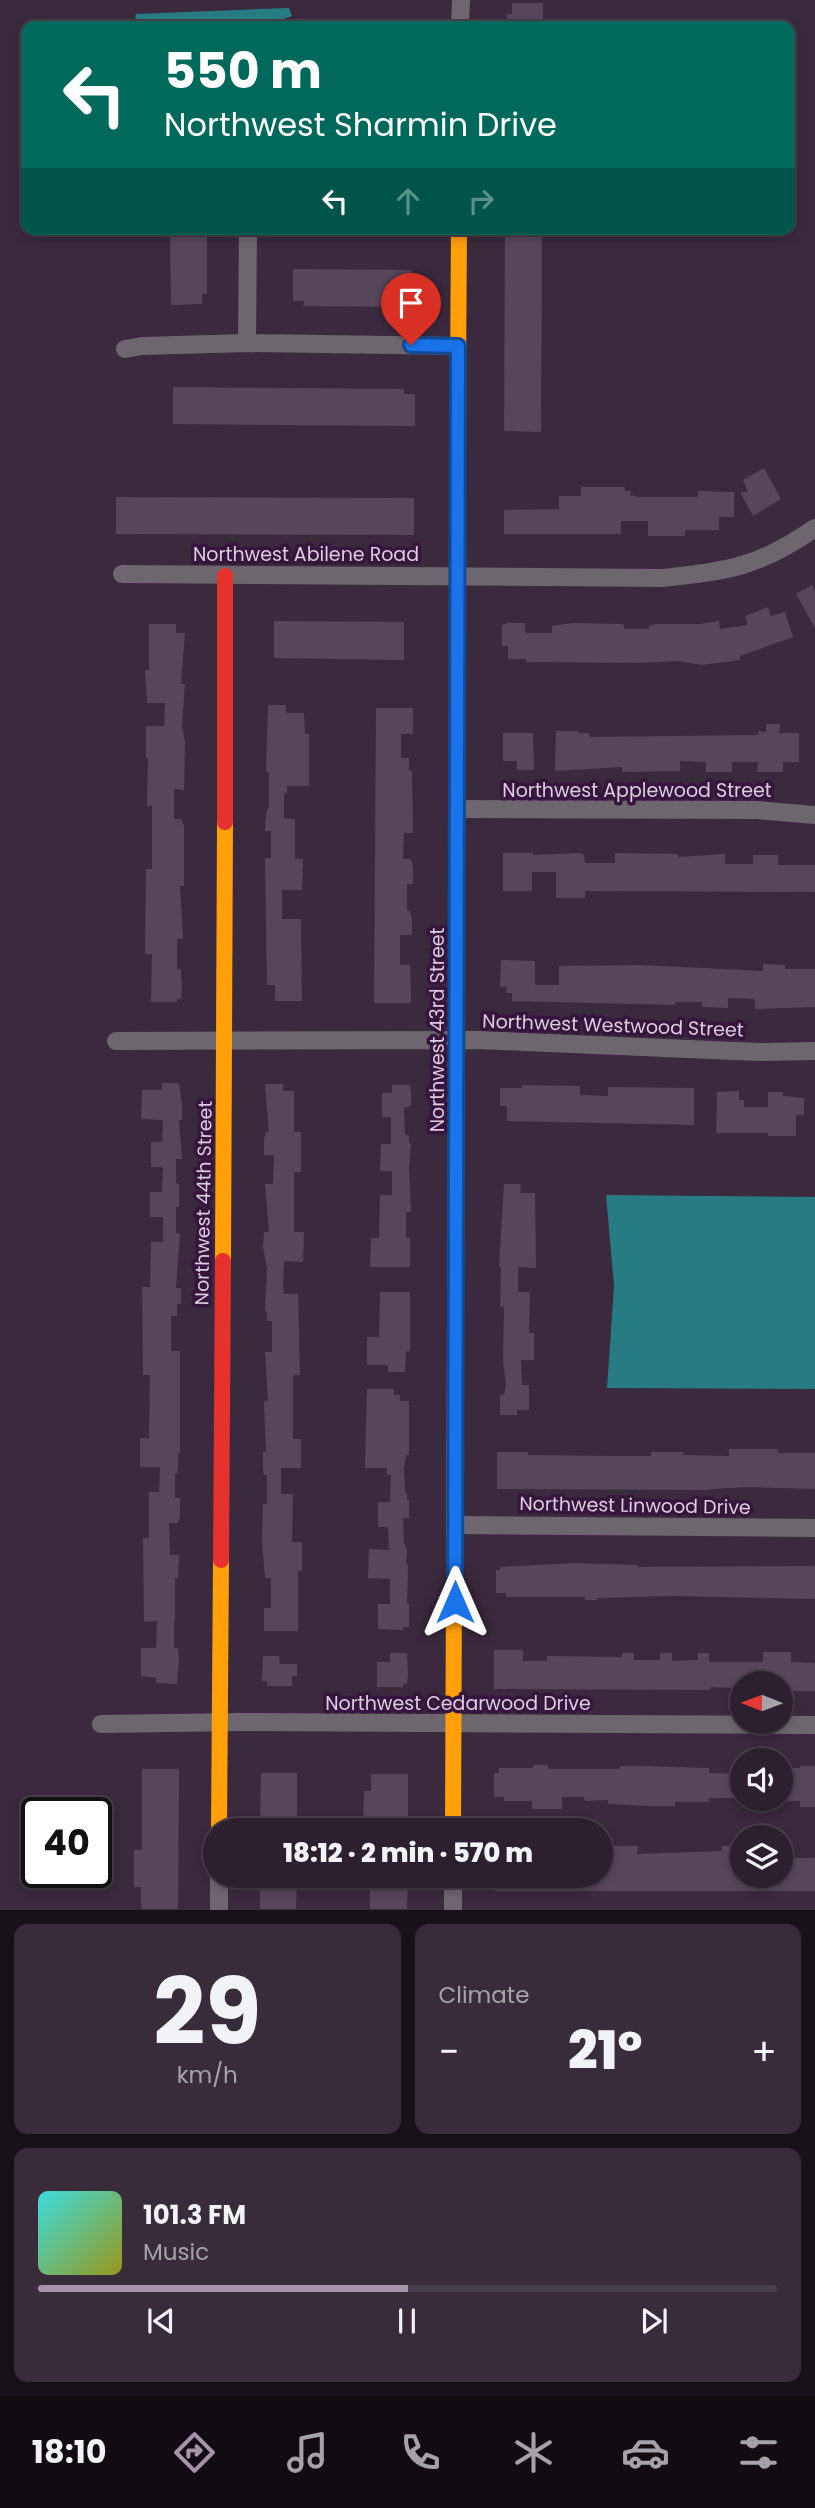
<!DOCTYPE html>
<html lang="en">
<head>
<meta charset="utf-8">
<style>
	body { margin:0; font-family:Poppins,sans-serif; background:#382c3a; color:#f1f3f6; height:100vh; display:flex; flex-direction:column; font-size:26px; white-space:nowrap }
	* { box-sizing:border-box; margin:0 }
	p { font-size:23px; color:#a6a2aa }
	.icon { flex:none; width:38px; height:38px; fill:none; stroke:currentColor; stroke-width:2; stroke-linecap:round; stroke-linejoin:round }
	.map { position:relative; height:1910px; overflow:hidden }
	.side { display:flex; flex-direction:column; gap:14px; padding:14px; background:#181119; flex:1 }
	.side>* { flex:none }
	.banner { position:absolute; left:21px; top:21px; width:774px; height:214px; border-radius:14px; box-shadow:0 4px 10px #0003,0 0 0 2px #483d4a; background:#00695c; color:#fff; overflow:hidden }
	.needle { width:46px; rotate:271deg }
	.tools { position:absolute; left:730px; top:1671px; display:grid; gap:14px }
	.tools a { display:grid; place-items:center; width:63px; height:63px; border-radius:50%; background:#2c1f2e; box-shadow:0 4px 10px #0003,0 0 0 2px #483d4a; font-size:35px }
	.speed { position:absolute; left:21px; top:1797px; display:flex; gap:14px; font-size:35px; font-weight:700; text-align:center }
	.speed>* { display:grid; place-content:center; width:91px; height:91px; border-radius:50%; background:#2c1f2e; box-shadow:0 4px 10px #0003,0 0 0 2px #483d4a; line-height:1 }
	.speed .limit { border:4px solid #111; border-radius:10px; background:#fff; color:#111 }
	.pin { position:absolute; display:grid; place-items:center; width:60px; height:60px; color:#fff; margin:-72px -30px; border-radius:50% 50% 50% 0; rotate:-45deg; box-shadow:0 0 7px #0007 }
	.pin .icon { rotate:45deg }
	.me { position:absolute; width:77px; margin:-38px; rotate:0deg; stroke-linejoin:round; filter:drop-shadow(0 0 5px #0008) }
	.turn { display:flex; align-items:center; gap:24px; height:147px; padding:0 28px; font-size:32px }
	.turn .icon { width:91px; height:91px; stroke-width:2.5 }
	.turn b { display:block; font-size:49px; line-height:60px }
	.lanes { display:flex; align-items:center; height:66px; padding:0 28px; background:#0003; justify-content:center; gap:35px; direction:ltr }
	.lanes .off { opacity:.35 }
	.big { font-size:52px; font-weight:800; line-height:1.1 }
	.side .tile { flex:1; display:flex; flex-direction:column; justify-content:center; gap:10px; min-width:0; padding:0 24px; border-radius:14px; background:#382c3a }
	.side .dial { align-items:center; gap:0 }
	.dial b { font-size:91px; line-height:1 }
	.song { display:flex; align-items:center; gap:21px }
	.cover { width:84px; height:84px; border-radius:10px; background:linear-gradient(135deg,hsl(180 70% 55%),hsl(60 70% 35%)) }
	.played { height:7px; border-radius:4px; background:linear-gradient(90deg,#a692a9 50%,#483d4a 50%) }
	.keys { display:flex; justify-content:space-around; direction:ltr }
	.heat { display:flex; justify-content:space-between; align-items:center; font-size:38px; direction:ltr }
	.side .tiles { flex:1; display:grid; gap:14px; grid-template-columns:1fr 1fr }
	.tile:last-child { grid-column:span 2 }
	.trip { position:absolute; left:203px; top:1818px; width:410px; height:70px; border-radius:35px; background:#2c1f2e; box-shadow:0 4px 10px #0003,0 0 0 2px #483d4a; font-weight:800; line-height:70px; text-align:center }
	.menu { display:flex; height:112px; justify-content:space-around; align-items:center; background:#120c12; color:#a6a2aa }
	.menu .icon { width:49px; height:49px }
	.menu .current { color:#a692a9 }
	.menu b { font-size:32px; color:#f1f3f6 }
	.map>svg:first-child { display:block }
</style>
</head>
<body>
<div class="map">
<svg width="815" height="1910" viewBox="0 0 815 1910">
	<rect width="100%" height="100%" fill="#3b293e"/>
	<path fill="#277b82" d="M289 8 292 16 263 26H134L136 14Z
		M606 1195 815 1197V1389L607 1388 614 1286Z"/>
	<path fill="#57465a" d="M512 3H543V26H507V14H512Z
		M170 229H207V294H202V304L171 305Z
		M505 229H542L541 432 504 431Z
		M293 269 412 270 411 307 303 306 304 301H293Z
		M173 387 404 389V394H415V426L173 424Z
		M764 468 781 499 753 516 740 492H748L743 480Z
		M581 487H625V491H631L630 495 639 497H698V491L734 492V517H719V530H685V536H648V521H621V534H504V510L559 509V496H581Z
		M116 497 414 498V535L116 534Z
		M812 585 815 592V628L796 594Z
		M768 607 771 616 785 612 793 637 740 656V660L702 665 678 661 640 663 526 662V659H508V646H502V625L508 623H525V633H552V626L573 623 621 624 624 625V629H649V626L655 624H699L719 621 720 629 748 625 745 616Z
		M274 621 404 622V660L274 658Z
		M149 624H176V633H185L181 684H185L182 726 185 742 184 790 174 789V819H182L184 827V886H180L183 939H177V969H181L182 990 181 999H177V1002H151L152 954H145L146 869H152V806H147L148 758H146V726H164L165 703H147L145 670H149Z
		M268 705H286V713H304L305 734H309V786H287V793H284V818L295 819V859H303L302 890H282V919H301L302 1001H275V985H267L265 858H271V831H265L266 813 269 806V772H266Z
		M376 708H413V734H401V758H409V771H412L413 833H404L403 859H411L413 867V884H407V910L410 911 412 919V935H400V965H410L411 1003H374Z
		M766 724H780L779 733H799V762H783V772H757L758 762H732V772H706V762L680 761V771L622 772V767L555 771 556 731H578V733H589V737L758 735V731L766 732Z
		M503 733H533L534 770H517V761H503Z
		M503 853H533V855L579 853 584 855 585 863H615V853L678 854V857L725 854V864H753V855H778V865H815V892L585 891V898H556V872H532V891H503Z
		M501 960 535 961V985H559V966L640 965 763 971V964L785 965V969H815V1007L755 1009V999L728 998V1008L702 1007V1002H675V1005L512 1001V993H506L507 987H500Z
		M162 1083H179L182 1105V1120H179L182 1159H176V1183L179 1184V1207H176V1233L180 1234 176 1288H181V1304H177V1316H171V1351H180V1453H178V1467L177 1474H175V1498H180V1516L178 1523H169L170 1555H179L178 1578H175V1619L174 1622V1648H178L179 1660 177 1684 156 1683V1678L141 1676V1648H156L157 1621 144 1622 143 1538H149V1492H159L160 1467H140V1438H149L150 1375H143L142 1287H150L151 1242H163V1217H150V1192H162L163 1167H151V1142H162L163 1120 141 1119 142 1090H162Z
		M265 1084H283V1091H294V1132H301V1172H294V1232H304L303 1262 284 1261 283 1286 284 1294H298L300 1375H293V1439H301V1468H281V1494H293L292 1542H302V1571H298V1631H264V1608H271V1578H265L262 1541 263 1504H267V1475H264L263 1468V1452H266L264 1401H268L265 1352H272V1321H267V1311H265L267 1268 263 1247 264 1232H269L265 1184H273L274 1155H264V1139L266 1132H269Z
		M392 1085H410L411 1092V1106L404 1108 405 1135H409V1143H411L409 1169 411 1212H406V1238H410V1267H370L371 1238H379L380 1195H392V1171H380L381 1144H391V1117H382V1093H392Z
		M522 1085 580 1086V1095L608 1096V1087L694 1088V1125L507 1121V1106H500V1088H522Z
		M739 1091V1100H744V1107H768V1092H783V1096L804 1098V1115H796V1136H768V1133H716L717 1092Z
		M504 1184H521L520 1193H535L536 1268 518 1267V1292H530L529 1333H534V1360H521L522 1385H529V1410H517V1415H500V1395L504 1394 506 1385 503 1360 504 1307H500L501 1267H499Z
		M380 1292H410V1351H406L405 1372H388V1365H367V1337H379Z
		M367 1389H394V1395H400V1401H409V1455H406L404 1468 405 1493H407V1500H409V1518H403L404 1543 407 1550 406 1564H408L407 1604H409V1627H403V1630L378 1629V1604H390V1579L368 1578 369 1549 389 1550 388 1527H378V1502H390L391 1475H387V1468H365Z
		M729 1449H778V1453H815V1489L744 1487 701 1490 497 1489V1452H528V1455L615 1456H651V1452H683V1455L729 1456Z
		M576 1563 638 1565V1567L815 1566V1599L672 1596 597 1598V1600H585V1597H506V1593H496V1570H500V1567Z
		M494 1650H523V1661H547V1656L622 1657V1653H634V1660H660V1653H672V1661L698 1660V1653H709V1662H763V1652H791V1662L815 1663V1691H780V1684H773V1681H750V1684H742V1688L710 1687V1690L494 1689Z
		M390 1653H407L408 1675 407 1684H403V1687H377V1662H390Z
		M263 1656H279L280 1664H297V1676H292V1686H267V1681H262Z
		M533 1765H548V1769H620V1766H641L709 1768V1773L742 1774V1798H709V1802H675V1806H646L608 1804V1800L585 1801 584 1797H562V1809H532V1801H504V1797H494V1773H499V1768H533Z
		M800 1766H815V1807H800V1801H780V1768H800Z
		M142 1769H179L178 1909H141V1887H134V1850H142Z
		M261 1773H297V1827H260Z
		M371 1774H408V1828H363L364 1791H371Z
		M607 1846H638L637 1854 722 1851V1846H742V1876H780V1851H792V1858H815V1891H494V1876H607Z
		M260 1876H297L296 1909H260Z
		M370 1876H408L407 1909H370Z"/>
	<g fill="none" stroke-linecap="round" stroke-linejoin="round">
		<path stroke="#6e666f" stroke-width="18" d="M460 26 461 0
			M247 343 248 229
			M125 349 142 346 247 343 458 346
			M122 574 663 578C728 571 759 567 815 528
			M459 809 757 810 815 815
			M116 1041 478 1040 758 1052 815 1051
			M455 1525 815 1528
			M101 1724 239 1722 815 1725
			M219 1910V1876
			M453 1910V1876"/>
		<path stroke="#30b455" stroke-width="16" d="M457 855 458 379"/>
		<path stroke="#ff9f0a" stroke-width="16" d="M458 379 459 229
			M223 1261 225 822
			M219 1830 221 1560
			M453 1830 455 1339"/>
		<path stroke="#e5322d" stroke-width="16" d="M225 576V822
			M455 1339 457 855
			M221 1560 223 1261"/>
	</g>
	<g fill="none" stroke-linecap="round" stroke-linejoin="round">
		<defs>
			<path id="route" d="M411 345 458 346 455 1602"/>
		</defs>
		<use href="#route" stroke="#114b97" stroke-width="18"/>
		<use href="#route" stroke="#1a73e8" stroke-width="12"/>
	</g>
	<g text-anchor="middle" stroke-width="7" stroke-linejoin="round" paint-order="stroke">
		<g font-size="19" fill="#dfcbe3" stroke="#36163c">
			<text x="306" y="561">Northwest Abilene Road</text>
			<text x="637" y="797">Northwest Applewood Street</text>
			<text transform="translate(613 1025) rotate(2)" y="7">Northwest Westwood Street</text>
			<text transform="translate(437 1030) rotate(-90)" y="7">Northwest 43rd Street</text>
			<text transform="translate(203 1203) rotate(-89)" y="7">Northwest 44th Street</text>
			<text transform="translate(635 1505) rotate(1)" y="7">Northwest Linwood Drive</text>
			<text x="458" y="1710">Northwest Cedarwood Drive</text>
		</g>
	</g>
</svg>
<div class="tools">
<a><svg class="needle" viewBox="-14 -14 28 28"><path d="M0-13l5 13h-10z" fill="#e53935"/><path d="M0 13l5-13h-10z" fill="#a6a2aa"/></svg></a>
<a><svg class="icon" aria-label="sound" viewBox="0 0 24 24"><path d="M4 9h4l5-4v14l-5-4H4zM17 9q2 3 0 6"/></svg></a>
<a><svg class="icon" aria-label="layers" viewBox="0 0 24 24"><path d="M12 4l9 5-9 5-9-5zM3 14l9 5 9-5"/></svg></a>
</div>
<div class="speed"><div class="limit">40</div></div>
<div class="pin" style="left:411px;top:345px;background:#d93025"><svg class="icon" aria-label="arrive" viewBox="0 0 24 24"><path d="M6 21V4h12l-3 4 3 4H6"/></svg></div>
<svg class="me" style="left:455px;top:1602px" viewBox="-20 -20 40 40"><path d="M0-17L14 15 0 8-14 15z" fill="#1a73e8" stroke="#fff" stroke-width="4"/></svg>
<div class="trip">18:12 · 2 min · 570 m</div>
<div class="banner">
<div class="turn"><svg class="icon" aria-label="left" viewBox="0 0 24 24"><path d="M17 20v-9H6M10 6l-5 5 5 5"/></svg><div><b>550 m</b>Northwest Sharmin Drive</div></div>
<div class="lanes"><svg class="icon" aria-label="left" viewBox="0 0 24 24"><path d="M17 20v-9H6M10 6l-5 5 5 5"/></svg><svg class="icon off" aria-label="ahead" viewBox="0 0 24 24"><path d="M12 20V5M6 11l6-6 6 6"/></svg><svg class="icon off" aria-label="right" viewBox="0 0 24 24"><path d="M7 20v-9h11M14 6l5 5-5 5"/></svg></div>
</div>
</div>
<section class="side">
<div class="tiles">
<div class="tile dial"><b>29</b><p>km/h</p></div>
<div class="tile"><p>Climate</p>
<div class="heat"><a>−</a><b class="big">21°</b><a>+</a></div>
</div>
<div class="tile">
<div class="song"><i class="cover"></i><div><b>101.3 FM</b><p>Music</p></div></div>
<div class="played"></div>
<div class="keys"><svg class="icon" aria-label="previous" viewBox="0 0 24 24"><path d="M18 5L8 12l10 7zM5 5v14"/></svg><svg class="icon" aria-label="pause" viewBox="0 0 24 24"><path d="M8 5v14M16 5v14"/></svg><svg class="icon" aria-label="next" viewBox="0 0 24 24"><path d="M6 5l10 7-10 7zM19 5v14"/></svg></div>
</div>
</div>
</section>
<nav class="menu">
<b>18:10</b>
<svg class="icon current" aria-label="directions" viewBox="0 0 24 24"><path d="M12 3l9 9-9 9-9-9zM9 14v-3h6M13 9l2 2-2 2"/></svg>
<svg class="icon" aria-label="music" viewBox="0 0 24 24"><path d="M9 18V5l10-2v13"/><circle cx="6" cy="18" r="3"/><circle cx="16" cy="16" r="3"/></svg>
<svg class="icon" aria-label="phone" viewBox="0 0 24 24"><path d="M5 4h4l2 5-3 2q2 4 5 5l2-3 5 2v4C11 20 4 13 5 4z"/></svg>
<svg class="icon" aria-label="climate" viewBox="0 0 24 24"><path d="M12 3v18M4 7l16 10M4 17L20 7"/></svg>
<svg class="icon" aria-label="car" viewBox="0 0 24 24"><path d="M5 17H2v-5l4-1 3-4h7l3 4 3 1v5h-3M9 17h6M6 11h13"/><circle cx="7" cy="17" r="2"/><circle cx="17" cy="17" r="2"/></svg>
<svg class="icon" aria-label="filters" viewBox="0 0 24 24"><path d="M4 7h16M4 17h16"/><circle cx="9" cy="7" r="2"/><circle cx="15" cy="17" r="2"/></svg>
</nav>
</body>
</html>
